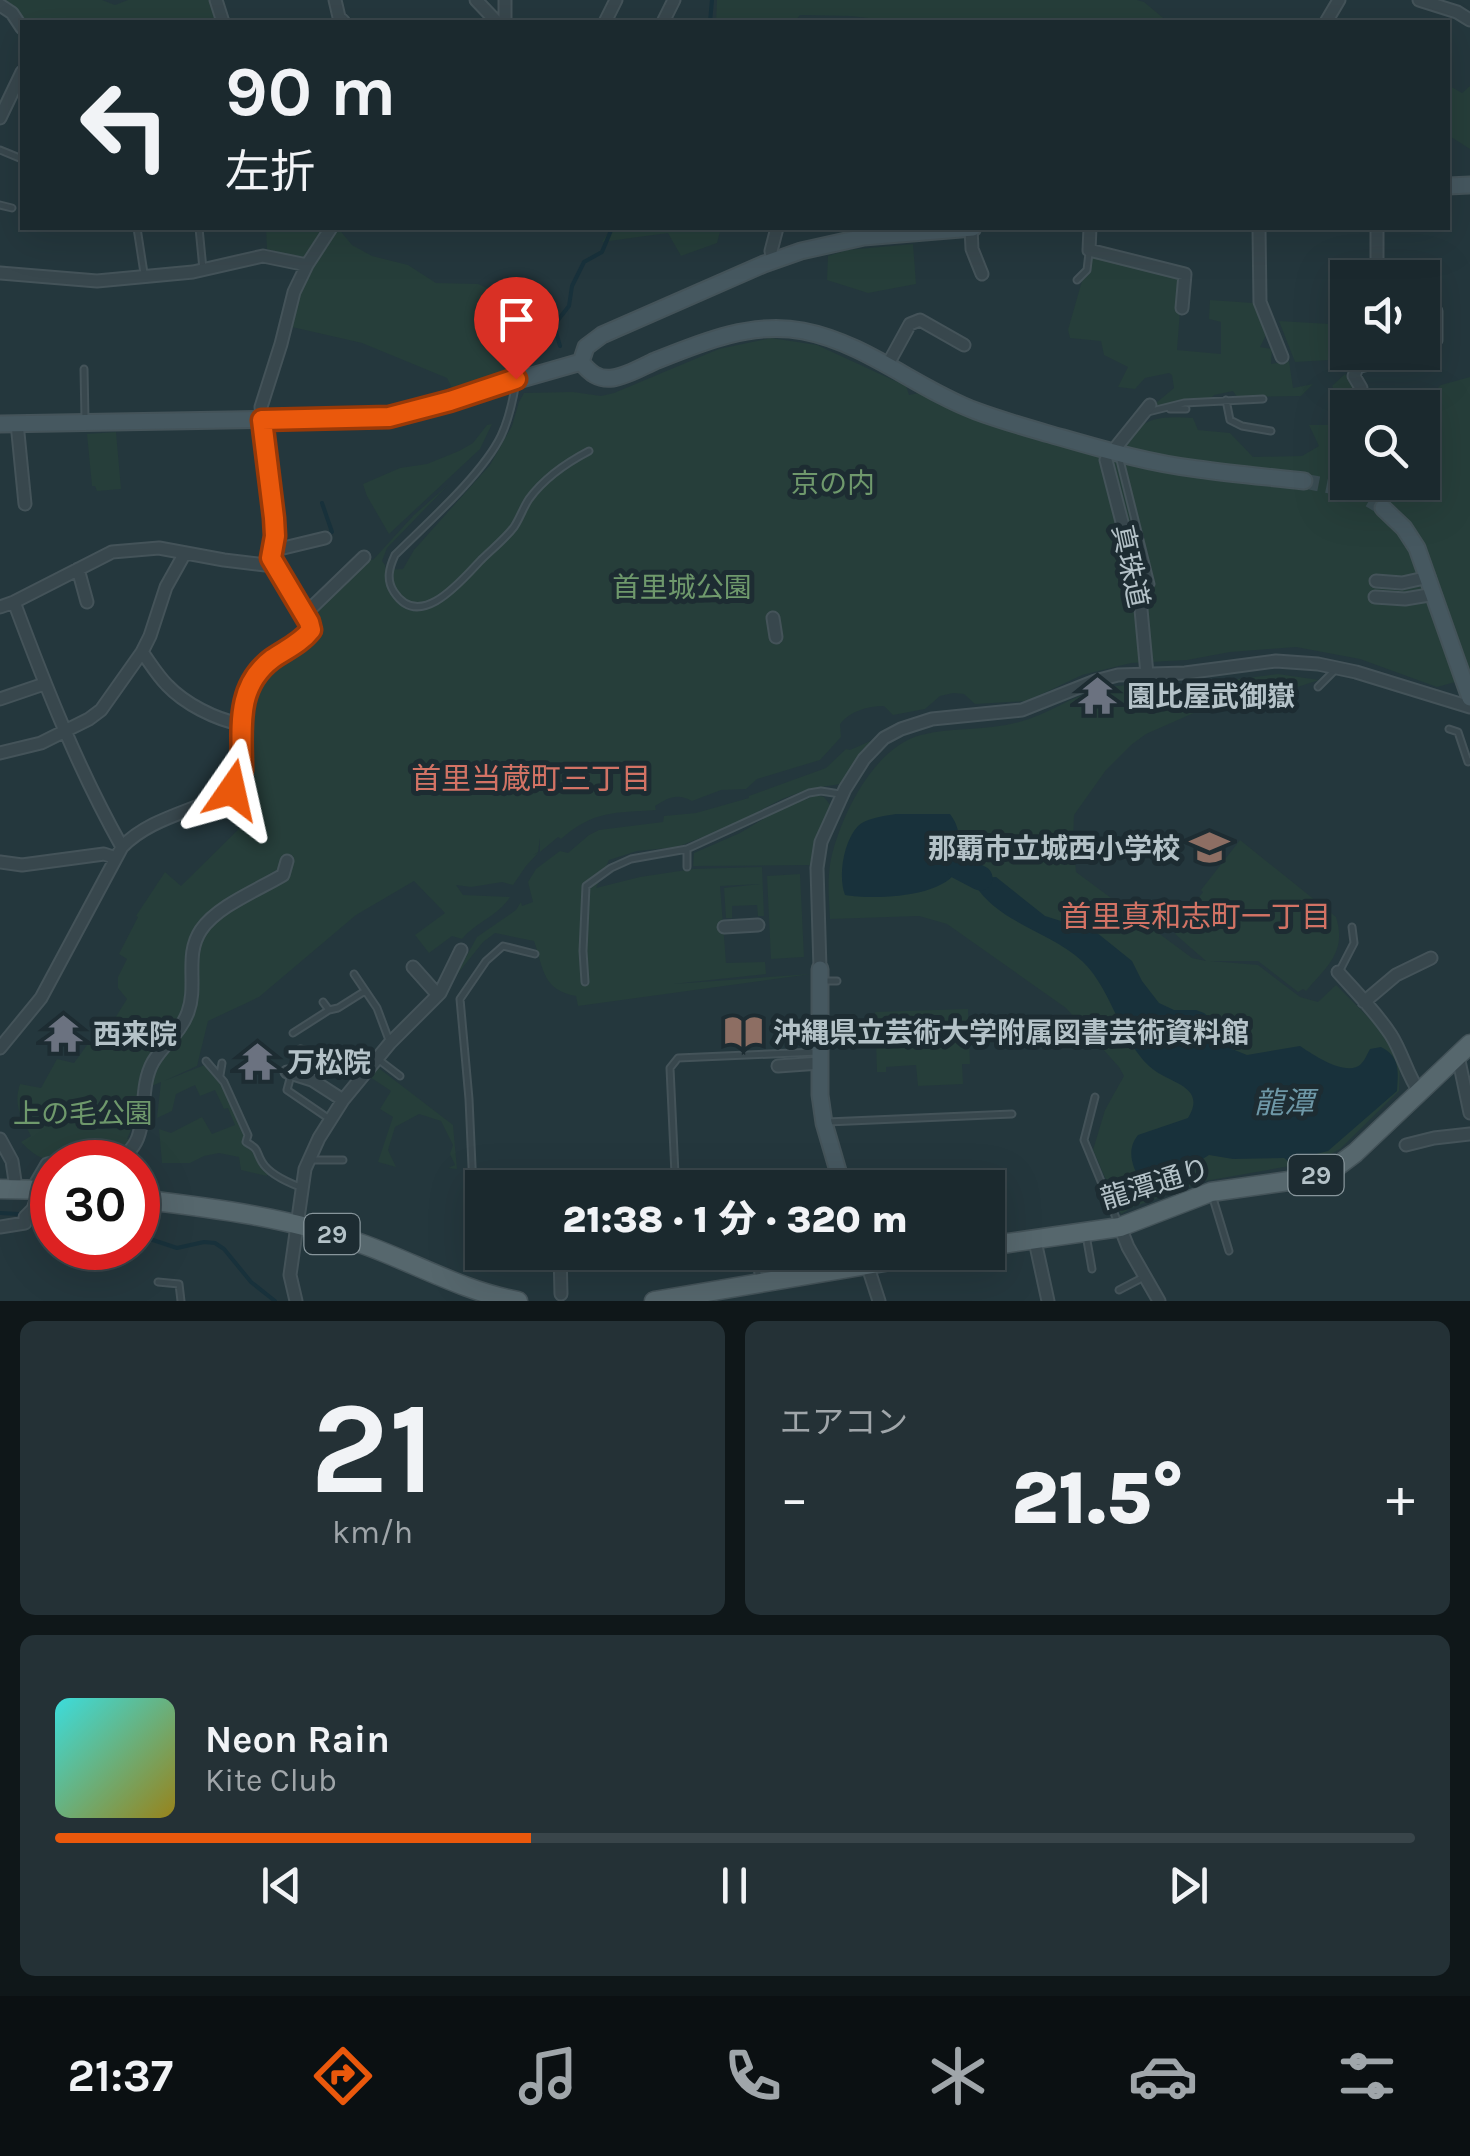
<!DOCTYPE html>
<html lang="ja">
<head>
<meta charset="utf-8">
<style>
	body { margin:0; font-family:Karla,"Noto Sans JP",sans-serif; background:#243136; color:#f1f3f6; height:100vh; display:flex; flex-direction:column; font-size:38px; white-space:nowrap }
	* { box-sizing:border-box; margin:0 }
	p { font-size:32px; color:#a0a6aa }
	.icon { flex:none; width:55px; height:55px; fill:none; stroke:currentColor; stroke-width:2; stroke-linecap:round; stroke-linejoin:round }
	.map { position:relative; height:1301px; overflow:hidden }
	.side { display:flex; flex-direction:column; gap:20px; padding:20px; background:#0f1719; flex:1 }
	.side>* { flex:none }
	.hud { position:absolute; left:20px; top:20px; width:1430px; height:210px; border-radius:0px; box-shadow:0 10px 40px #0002,0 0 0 2px #39454a; background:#1b292e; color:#f1f3f6; overflow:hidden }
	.buttons { position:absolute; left:1330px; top:260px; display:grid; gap:20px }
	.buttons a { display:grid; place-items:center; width:110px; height:110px; border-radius:0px; background:#1b292e; box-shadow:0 10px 40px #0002,0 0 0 2px #39454a; font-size:50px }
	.speed { position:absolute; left:30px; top:1140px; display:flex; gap:20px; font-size:50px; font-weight:700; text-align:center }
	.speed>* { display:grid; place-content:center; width:130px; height:130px; border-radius:50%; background:#1b292e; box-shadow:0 10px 40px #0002,0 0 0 2px #39454a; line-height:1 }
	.speed .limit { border:15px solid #d22; background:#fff; color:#111 }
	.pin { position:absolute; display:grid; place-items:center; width:85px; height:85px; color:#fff; margin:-102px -42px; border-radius:50% 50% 50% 0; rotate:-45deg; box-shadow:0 0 10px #0007 }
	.pin .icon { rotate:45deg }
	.me { position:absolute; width:110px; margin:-55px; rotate:11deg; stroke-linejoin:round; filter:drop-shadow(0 0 8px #0008) }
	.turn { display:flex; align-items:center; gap:35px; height:210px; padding:0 40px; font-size:45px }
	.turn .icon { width:130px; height:130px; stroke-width:2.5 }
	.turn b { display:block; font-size:70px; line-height:85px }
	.big { font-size:75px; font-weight:800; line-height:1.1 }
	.side .widget { flex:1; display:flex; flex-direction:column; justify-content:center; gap:15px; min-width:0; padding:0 35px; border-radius:15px; background:#243136 }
	.side .dial { align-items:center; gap:0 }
	.dial b { font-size:130px; line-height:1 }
	.song { display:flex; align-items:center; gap:30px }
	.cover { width:120px; height:120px; border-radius:15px; background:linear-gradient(135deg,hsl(180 70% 55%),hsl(50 70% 35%)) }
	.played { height:10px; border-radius:5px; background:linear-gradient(90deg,#ea580c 35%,#39454a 35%) }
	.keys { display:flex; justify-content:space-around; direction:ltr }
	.heat { display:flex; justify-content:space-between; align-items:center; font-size:55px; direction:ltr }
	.side .tiles { flex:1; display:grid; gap:20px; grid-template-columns:1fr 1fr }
	.widget:last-child { grid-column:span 2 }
	.trip { position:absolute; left:465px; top:1170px; width:540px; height:100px; border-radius:0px; background:#1b292e; box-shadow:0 10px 40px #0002,0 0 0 2px #39454a; font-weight:800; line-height:100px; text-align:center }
	.tab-bar { display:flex; height:160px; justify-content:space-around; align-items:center; background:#0b1012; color:#a0a6aa }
	.tab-bar .icon { width:70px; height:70px }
	.tab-bar .on { color:#ea580c }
	.tab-bar b { font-size:45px; color:#f1f3f6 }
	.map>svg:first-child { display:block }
</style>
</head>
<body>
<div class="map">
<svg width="1470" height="1301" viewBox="0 0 1470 1301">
	<rect width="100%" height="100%" fill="#24373d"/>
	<path fill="#263e3a" d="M0 0H102L115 5 128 0H211L218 22H24L12 7Z
		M717 0H1137L1144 2 1168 22H900L851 16 800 15 794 22H716Z
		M1448 85 1462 93 1470 86V149L1448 135Z
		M266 228H321L312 247 321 255 338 228 352 245 372 256 408 265 436 283 478 284 509 298V310L511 307 521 322 520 345 523 365 452 388 447 378 362 343 292 327 295 303 318 258 310 252 305 260 267 249Z
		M611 228H721L717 243 681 256 668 233 602 242Z
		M913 244 916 284 868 293 827 280 828 256 847 250Z
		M1090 253 1180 276 1176 302 1180 311 1177 350 1221 354V322L1209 319 1210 300 1253 303 1260 310 1266 335 1260 347 1272 349 1271 364 1289 361 1293 388 1313 384 1301 396 1237 397 1233 391 1214 395 1208 401 1150 408 1174 388 1172 375 1169 373 1145 378 1135 389 1118 387 1128 367 1104 355 1101 341 1070 338 1068 330Z
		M1279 321 1347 325 1348 352 1390 354 1347 362 1329 360 1295 362Z
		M771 338 817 345 906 386 909 395 919 393 960 413 1110 459C1139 424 1144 414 1193 418L1198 430 1230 433 1253 457 1302 456 1319 446 1309 425H1342L1340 402 1332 386 1345 374 1365 407 1348 408V482H1422V408L1419 407 1441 385 1470 377V678L1437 687 1360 659 1296 647 1230 652 1187 660 1131 663 1082 675 1027 701 975 704 964 694 953 693 940 696 925 709 893 715 884 706C868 706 850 711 840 724L841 737 820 760 757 779 746 789 721 790 692 801C677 793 669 797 655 806L656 810C615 813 594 810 561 839L558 837 540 852V838L538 852 533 855 538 853 526 866 513 885 502 882 471 887 456 885 463 895 510 897C498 916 476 922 462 939L452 936 429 953 415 935 445 913 414 881 356 915 259 997 208 1021 197 1066 164 1081 207 1064 222 1082 245 1135 242 1140 244 1144 256 1151 268 1172 267 1176 241 1170 239 1157 219 1153 204 1156 190 1163H162L159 1129 171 1133 202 1117 212 1134 235 1125 228 1108 224 1109 215 1090 200 1096 195 1085 176 1094 172 1111 157 1118 161 1082 138 1092 131 1130 127 1139 131 1138 130 1140C109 1162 69 1171 40 1157 33 1154 26 1147 21 1142L31 1136C21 1116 13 1106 20 1084L41 1088 57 1059 74 1063 87 1045 100 1042 127 999 118 988V977L127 959 119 954 138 917 136 916 165 872 181 886 251 817 232 796 241 782 244 716H248C256 673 286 660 320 638L323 626 317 615 319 609 369 558 373 560 414 515 448 485 387 548 382 561 385 565 386 570 403 569 414 550 490 465 512 426 519 402 524 393 573 392 601 396 614 393 719 349Z
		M492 424 480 449 389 534 367 496 363 484 400 468 427 464 459 451 473 443 487 425Z
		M116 432 121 489 97 491 95 486H92L87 434Z
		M1278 674 1319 680 1270 696 1225 702 1205 708 1146 734 1131 745 1106 770 1074 815 1073 841 1076 872 1192 958 1206 961 1175 934 1196 908 1193 905 1203 892 1201 890 1240 840 1336 917C1347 952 1327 966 1306 991L1303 989 1298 992 1258 961H1210L1258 965 1300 997 1318 1002 1336 985 1382 1031 1400 1065 1399 1091 1340 1149 1318 1161 1205 1181 1133 1207 1121 1214 1093 1150 1105 1110 1124 1076 1119 1067 1066 1008 947 924 919 916 830 919C829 899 827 878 831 859 841 815 874 747 921 735 952 727 987 731 1019 722 1046 715 1069 698 1096 690 1127 681 1163 687 1195 684 1222 682 1250 677 1278 674Z
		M873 740 861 751 846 780 840 784 809 789 782 799 731 826 677 847 637 851 609 860 596 888 640 877 693 869 762 867 764 916H758L757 905 732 906V918H726L724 888 760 884 720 886 726 963 765 962 766 974 673 984 811 974 578 1006 576 996C542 990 544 969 534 941L495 933 483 942 455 977 477 937 516 910 521 902 522 906 533 902 528 882 536 869 560 851 568 853 589 835 599 830 663 822 664 816 696 813 749 798V796L826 768 846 749 850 750Z
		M817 795 824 797 831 806C821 826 814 842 812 865L693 866 694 853 740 833 778 810Z
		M800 874 804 957 771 959 767 876Z
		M968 1009 970 1064H962L963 1084 918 1086 916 1065 886 1067V1072H877L875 1012Z
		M376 1066 453 1125 457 1169 448 1168 455 1165 450 1154 453 1145 441 1121 419 1114 395 1127 388 1150 396 1167 378 1162 393 1117 380 1109 391 1091 367 1075Z"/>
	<path fill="#18313b" d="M896 814H950C957 823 959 832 960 844 961 851 961 861 958 868 946 898 872 900 845 895 838 877 843 842 858 826 866 818 885 816 896 814Z
		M996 877 1045 916 1096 932 1132 961 1142 981 1159 1003 1174 1010H1196L1204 1013 1217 1024 1232 1049 1247 1055 1300 1046C1312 1054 1347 1078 1361 1064 1365 1060 1367 1054 1370 1049L1381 1047C1401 1057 1398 1072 1397 1091L1328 1151 1288 1161 1284 1158 1233 1159 1209 1155 1166 1182 1153 1187 1141 1182C1132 1166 1126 1150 1138 1135L1188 1118C1208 1085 1168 1084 1149 1066 1120 1039 1111 988 1082 961 1049 931 999 923 975 885L980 878Z"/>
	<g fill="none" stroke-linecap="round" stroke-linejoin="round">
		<path stroke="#18313b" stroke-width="4" d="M710 22 712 0
			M560 346 554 325 569 306 572 286 584 262 602 252 612 228
			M322 503 332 532 328 535
			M0 1213 19 1214
			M138 1235 177 1248 204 1242 215 1243 224 1249 251 1282 275 1301"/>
		<path stroke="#18313b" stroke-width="25" d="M959 867 980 878"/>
		<path stroke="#3a4c52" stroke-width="15" stroke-dasharray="15 8" stroke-linecap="butt" d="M1304 481 1355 491 1383 508"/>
		<defs>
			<path id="lane" d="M0 150 22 159
				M0 205 12 208
				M137 228 144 273
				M199 228 203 269
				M1077 280 1087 270 1089 253
				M84 369 85 419
				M516 382C513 400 509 419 501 436 482 475 426 524 395 555 389 568 386 580 394 592 420 632 462 580 481 560 492 549 505 539 514 527 520 518 523 508 529 499 545 477 566 463 589 451
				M1226 400 1230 420 1242 426 1271 431
				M1170 409H1186
				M1148 412 1184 403 1263 399
				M1119 456 1151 584
				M1318 687 1335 670
				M1449 729 1458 732 1468 762 1470 761
				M687 849V867
				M1340 970 1354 943 1352 927
				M354 974 377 1008 389 1040
				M823 981H837
				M585 982 583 951 586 886 611 868 631 859 687 849 809 793 821 791 840 794
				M323 1002 329 1010 338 1008 365 991
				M293 1033 329 1010
				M295 1060 300 1049 314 1052 321 1049 330 1052
				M379 1060 400 1076
				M206 1061 224 1082 248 1135 246 1142C260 1150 255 1150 262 1162 269 1174 287 1182 300 1187
				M220 1075 222 1063
				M1095 1097 1084 1140 1119 1225
				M328 1118 287 1090 295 1060 326 1063 329 1066
				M827 1122 1012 1114
				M312 1160H343
				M666 1188 673 1182 675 1174 670 1068 678 1058 817 1052
				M1212 1195 1229 1251
				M482 1233H475L469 1099 460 999 486 961 503 946 535 954
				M1086 1235 1092 1269
				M754 1252 759 1279
				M158 1282 179 1284 181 1301
				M1119 1290 1142 1278"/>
			<path id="street" d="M216 0 223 22
				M335 0 339 17 344 22
				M476 0 497 22
				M1419 0 1457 12 1470 20
				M0 5 12 13 22 28
				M505 22V0
				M605 22 616 0
				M663 22 674 0
				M1326 22 1339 0
				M0 118 22 72
				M971 228 972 249 982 274
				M1090 228 1089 250 1185 274 1182 308
				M1259 228 1260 302 1282 357
				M773 260 771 251 777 228
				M0 273 97 281 193 272 263 256 307 265
				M1377 278V228
				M1422 310 1433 308 1436 311V340L1422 349
				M887 366 910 324 920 320 964 345
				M1361 388 1354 376 1357 367 1414 352
				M17 423 25 504
				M1117 446 1150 405
				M1106 460 1139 588 1147 674
				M271 551 325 538
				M78 569 87 602
				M1376 581 1402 583 1429 577
				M687 592 712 581
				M1375 597 1405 599 1435 594
				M14 602C45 685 78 769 122 847
				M0 607 14 602 112 552 159 548 224 560 274 566
				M304 615 364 557
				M773 618 776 637
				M142 652C150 663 158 676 167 685 185 704 215 719 240 724
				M0 699 44 684
				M0 753 41 743 89 719 101 710 142 652 150 636 166 587 185 553
				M0 862 22 865 104 854 116 858
				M724 927 758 925
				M413 967 438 995
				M820 969 817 868 821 842 845 789 864 759 884 738 901 729 932 719 1022 710 1095 681 1118 675 1185 673 1276 661 1318 664 1356 672 1470 707
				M1338 972C1356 992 1376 1012 1391 1035 1403 1054 1407 1075 1420 1093
				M1364 1002 1396 975 1431 958
				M0 1048 41 998 122 847C143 825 173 816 201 805 211 802 223 799 231 791 237 785 240 778 242 770 242 728 235 687 273 659 285 650 301 643 311 630L309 622 271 558 275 517 261 407 281 344 294 292 307 265 331 228
				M1458 1056 1470 1113
				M778 1066 820 1063
				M287 1072 312 1080 343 1100
				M0 1139 12 1161 16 1188
				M1406 1145 1434 1138 1470 1134
				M60 1162H90
				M104 1162C159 1154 133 1097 153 1062 164 1044 181 1032 188 1012 198 985 184 955 201 930 217 906 258 890 283 875L287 861
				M33 1188 47 1164 52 1163
				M0 1227 25 1223V1217L33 1209 40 1188
				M1120 1227 1128 1247 1159 1301
				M1035 1241 1048 1301
				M560 1252 561 1294
				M867 1264 879 1301
				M296 1301 290 1275 305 1169 319 1138 343 1100 390 1043 440 993 461 950"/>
			<path id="secondary" d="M1448 186 1470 185
				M581 362C590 373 598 380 613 378 627 376 642 367 655 361 702 342 752 321 803 331 866 343 917 389 976 411 1000 420 1025 427 1049 434 1098 448 1147 463 1198 469 1233 474 1269 477 1304 481
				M581 362 586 347 602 335 764 264 801 251 864 237 973 228
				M0 424 389 417 581 362
				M1383 508 1404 528 1417 548 1470 698
				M820 969V1095L824 1123 843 1188"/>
			<path id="primary" d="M0 1189 52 1190
				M138 1199C214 1208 293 1218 365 1245 417 1264 463 1291 518 1301
				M988 1246 1120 1227 1211 1192 1303 1179 1331 1171 1355 1153 1470 1044
				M654 1301 943 1252"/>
		</defs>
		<use href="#lane" stroke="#445359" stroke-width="9"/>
		<use href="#street" stroke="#445359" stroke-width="15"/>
		<use href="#secondary" stroke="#445359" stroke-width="19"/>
		<use href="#primary" stroke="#445359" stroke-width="21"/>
		<use href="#lane" stroke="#38474d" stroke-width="5"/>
		<use href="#street" stroke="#38474d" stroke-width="11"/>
		<use href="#secondary" stroke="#465860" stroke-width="15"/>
		<use href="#primary" stroke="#56676d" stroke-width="18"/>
	</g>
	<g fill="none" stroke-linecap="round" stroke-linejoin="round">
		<defs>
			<path id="route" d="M232 790 240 777 242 770C242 728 235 687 272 659 285 650 301 643 311 630L309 622 271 558 275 536 274 518 262 420 389 417 450 401 516 379"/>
		</defs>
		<use href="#route" stroke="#983908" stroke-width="25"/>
		<use href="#route" stroke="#ea580c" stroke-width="18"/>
	</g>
	<defs>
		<symbol id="temple-bare" viewBox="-9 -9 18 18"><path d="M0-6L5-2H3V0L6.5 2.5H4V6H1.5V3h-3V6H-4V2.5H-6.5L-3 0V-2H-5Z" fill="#6b7280" stroke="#1d2c32" stroke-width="2.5" paint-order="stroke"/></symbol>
		<symbol id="school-bare" viewBox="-9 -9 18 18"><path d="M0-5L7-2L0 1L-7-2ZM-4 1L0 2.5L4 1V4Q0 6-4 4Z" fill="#8d6e63" stroke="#1d2c32" stroke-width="2.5" paint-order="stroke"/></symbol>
		<symbol id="library-bare" viewBox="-9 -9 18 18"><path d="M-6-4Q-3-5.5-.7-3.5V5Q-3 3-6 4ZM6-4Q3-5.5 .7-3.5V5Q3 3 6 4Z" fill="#8d6e63" stroke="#1d2c32" stroke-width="2.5" paint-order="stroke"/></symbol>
	</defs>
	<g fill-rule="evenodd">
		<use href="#temple-bare" x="1070" y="668" width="55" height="55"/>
		<use href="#school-bare" x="1182" y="820" width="55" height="55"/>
		<use href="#library-bare" x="716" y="1004" width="55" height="55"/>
		<use href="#temple-bare" x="36" y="1006" width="55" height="55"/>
		<use href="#temple-bare" x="230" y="1034" width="55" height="55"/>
	</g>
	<g text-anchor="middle" stroke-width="10" stroke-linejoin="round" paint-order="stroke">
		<g fill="#1d2c32" stroke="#87959b" stroke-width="2.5">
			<rect x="1288.5" y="1155" width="55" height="40" rx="8"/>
			<rect x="304.5" y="1214" width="55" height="40" rx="8"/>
		</g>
		<g font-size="25" font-weight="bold" fill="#b4c2c8">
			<text x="1316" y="1184">29</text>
			<text x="332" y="1243">29</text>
		</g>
		<g font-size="28" fill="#6f996c" stroke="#1d2c32">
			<text x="833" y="493">京の内</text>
			<text x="682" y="597">首里城公園</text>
			<text x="83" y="1123">上の毛公園</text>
		</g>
		<g font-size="28" fill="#b4c2c8" stroke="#1d2c32">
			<text transform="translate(1131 566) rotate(78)" y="10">真珠道</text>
			<text transform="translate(1155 1183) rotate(-17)" y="10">龍潭通り</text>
		</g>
		<g font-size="28" font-weight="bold" fill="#b4c2c8" stroke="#1d2c32" text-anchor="start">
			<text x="1127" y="706">園比屋武御嶽</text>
			<text x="1180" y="858" text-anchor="end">那覇市立城西小学校</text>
			<text x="773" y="1042">沖縄県立芸術大学附属図書芸術資料館</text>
			<text x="93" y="1044">西来院</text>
			<text x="287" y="1072">万松院</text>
		</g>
		<g font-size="30" fill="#d37365" stroke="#1d2c32">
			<text x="531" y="789">首里当蔵町三丁目</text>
			<text x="1196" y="927">首里真和志町一丁目</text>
		</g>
		<g font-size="30" font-style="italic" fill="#6e98a7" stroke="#1d2c32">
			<text x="1284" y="1113">龍潭</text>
		</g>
	</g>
</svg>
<div class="buttons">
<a><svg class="icon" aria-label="sound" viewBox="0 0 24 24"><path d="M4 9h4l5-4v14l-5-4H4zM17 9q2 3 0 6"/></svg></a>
<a><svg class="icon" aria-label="search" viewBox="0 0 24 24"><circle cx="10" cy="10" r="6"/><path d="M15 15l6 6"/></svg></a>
</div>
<div class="speed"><div class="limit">30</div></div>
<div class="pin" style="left:516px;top:379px;background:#d93025"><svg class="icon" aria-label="arrive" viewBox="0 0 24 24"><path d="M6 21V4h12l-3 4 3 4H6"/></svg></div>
<svg class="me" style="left:232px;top:790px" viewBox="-20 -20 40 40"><path d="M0-17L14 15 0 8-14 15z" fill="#ea580c" stroke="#fff" stroke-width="4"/></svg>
<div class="trip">21:38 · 1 分 · 320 m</div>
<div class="hud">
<div class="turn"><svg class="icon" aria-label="left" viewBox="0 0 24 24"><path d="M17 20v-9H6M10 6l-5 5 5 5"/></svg><div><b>90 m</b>左折</div></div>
</div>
</div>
<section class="side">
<div class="tiles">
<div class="widget dial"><b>21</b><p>km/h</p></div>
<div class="widget"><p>エアコン</p>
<div class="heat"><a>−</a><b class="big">21.5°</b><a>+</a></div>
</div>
<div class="widget">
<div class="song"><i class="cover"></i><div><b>Neon Rain</b><p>Kite Club</p></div></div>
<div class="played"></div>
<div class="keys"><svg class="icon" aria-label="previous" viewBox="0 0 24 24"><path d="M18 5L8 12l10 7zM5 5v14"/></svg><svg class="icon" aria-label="pause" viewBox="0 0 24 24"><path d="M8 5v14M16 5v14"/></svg><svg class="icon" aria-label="next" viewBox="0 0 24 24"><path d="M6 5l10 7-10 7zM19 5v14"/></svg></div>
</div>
</div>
</section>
<nav class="tab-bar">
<b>21:37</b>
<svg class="icon on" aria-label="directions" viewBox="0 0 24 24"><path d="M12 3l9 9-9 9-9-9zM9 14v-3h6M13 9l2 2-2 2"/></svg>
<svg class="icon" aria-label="music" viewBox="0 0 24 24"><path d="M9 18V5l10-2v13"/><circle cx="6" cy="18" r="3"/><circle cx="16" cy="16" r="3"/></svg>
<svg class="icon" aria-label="phone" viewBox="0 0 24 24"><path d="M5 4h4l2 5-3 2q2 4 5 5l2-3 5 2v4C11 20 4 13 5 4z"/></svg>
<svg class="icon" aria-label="climate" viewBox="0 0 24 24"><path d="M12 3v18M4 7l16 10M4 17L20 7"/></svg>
<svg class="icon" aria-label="car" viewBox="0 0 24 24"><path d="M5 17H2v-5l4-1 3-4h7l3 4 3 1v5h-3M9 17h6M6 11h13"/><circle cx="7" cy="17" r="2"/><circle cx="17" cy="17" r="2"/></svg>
<svg class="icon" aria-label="filters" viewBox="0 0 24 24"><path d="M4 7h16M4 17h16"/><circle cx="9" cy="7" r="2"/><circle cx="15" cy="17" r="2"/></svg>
</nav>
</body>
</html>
